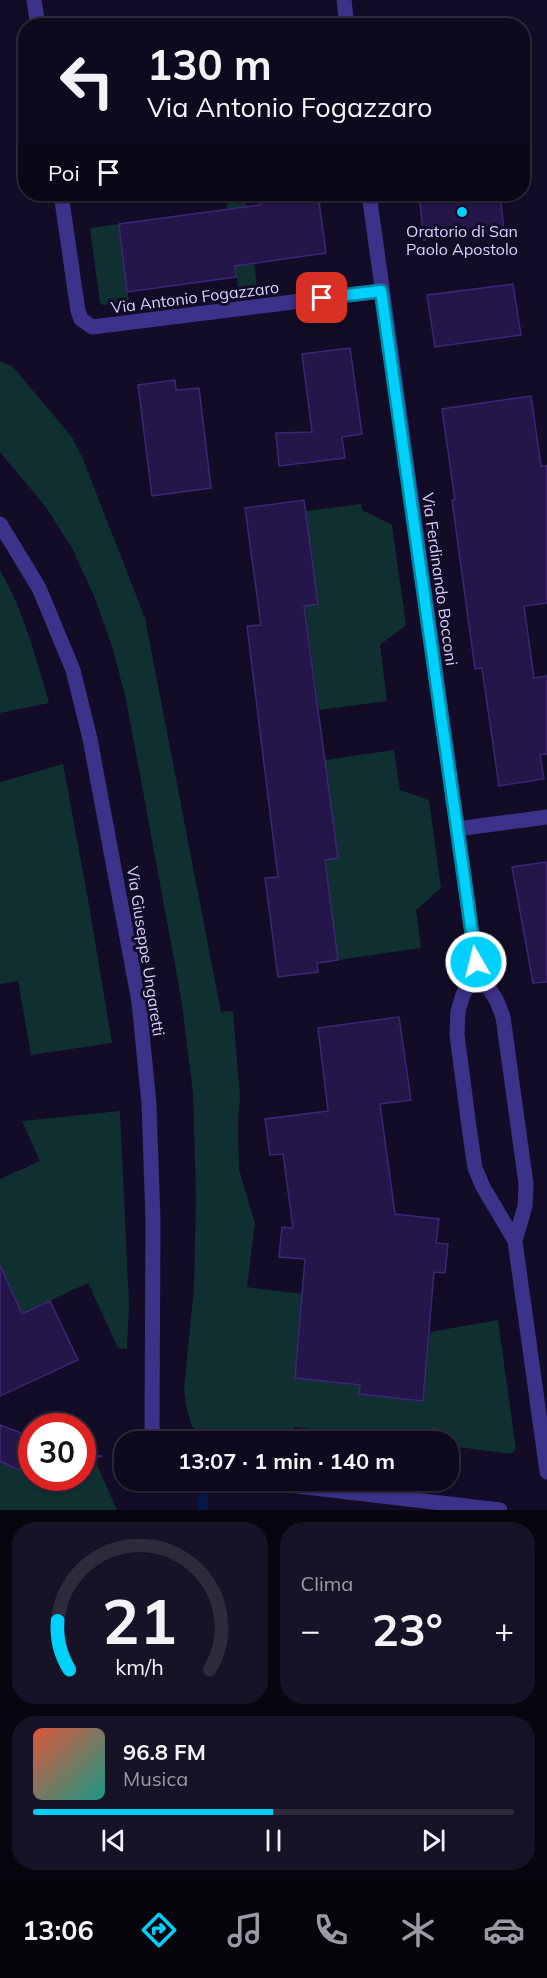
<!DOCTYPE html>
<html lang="it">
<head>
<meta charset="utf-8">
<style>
	body { margin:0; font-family:Mulish,sans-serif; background:#171225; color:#f1f3f6; height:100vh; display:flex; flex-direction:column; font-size:22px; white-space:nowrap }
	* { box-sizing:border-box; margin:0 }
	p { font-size:20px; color:#9b9aa3 }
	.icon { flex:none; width:33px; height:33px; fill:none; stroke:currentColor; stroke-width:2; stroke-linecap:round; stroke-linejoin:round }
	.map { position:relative; height:1510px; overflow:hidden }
	.sheet { display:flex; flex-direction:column; gap:12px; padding:12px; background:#08050f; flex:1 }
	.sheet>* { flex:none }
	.banner { position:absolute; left:18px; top:18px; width:512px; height:183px; border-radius:24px; box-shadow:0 2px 4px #0004,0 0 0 2px #2e2a3b; background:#0e091c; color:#f1f3f6; overflow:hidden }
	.speed { position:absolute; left:18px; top:1413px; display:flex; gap:12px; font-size:30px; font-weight:700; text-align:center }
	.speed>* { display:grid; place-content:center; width:78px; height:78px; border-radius:50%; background:#0e091c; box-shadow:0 2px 4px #0004,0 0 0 2px #2e2a3b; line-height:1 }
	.speed .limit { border:9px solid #d22; background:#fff; color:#111 }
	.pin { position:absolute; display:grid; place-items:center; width:51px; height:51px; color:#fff; margin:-26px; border-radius:12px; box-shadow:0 3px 9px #0006 }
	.me { position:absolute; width:66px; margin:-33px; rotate:352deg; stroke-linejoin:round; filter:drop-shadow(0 0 4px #0008) }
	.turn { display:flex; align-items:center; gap:21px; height:126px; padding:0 30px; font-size:27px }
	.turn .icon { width:78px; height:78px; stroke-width:2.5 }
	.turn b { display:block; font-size:42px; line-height:51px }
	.then { display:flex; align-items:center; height:57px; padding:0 30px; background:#0003; gap:12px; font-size:22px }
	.big { font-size:45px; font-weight:700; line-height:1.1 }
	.sheet .card { flex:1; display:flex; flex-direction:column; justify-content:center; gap:9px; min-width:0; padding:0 21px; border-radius:24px; background:#171225 }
	.sheet .dial { align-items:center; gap:0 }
	.dial svg { height:156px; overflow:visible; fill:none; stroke:#2e2a3b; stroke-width:7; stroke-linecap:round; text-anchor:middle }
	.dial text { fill:#f1f3f6; stroke:none }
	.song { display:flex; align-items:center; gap:18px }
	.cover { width:72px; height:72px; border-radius:9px; background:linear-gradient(135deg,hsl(10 70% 55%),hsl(170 70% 35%)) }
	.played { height:6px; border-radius:3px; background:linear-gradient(90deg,#00d1fc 50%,#2e2a3b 50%) }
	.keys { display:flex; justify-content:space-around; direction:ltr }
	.heat { display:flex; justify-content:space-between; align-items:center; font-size:33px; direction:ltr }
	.sheet .tiles { flex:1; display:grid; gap:12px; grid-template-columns:1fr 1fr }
	.card:last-child { grid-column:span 2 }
	.trip { position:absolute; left:114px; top:1431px; width:345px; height:60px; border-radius:24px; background:#0e091c; box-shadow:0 2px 4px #0004,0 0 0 2px #2e2a3b; font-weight:700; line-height:60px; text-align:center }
	.tabs { display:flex; height:96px; justify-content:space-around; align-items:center; background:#06040b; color:#9b9aa3 }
	.tabs .icon { width:42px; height:42px }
	.tabs .current { color:#00d1fc }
	.tabs b { font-size:27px; color:#f1f3f6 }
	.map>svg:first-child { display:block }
</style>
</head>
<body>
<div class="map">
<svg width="547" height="1510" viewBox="0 0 547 1510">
	<rect width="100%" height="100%" fill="#120c26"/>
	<path fill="#0f2f30" d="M225 194H245L257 286 238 288Z
		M119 224 129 302 103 305 100 303 90 228Z
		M0 361 13 367 72 437 83 459 145 618 221 1012 233 1011 240 1098 238 1123 239 1169 255 1224 247 1287 302 1294 295 1378 360 1385V1394L423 1400 430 1332 498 1320 516 1449 511 1454 449 1446 448 1442 410 1441 295 1427 293 1441H212L201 1436 192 1426 187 1410 184 1389 194 1287 196 1197 193 1093 181 998 126 699 112 646 94 596 72 548 45 506 0 452Z
		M361 504 362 510 392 525 406 625 380 645 387 701 319 710 305 606 318 603 306 511Z
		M0 570C24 612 36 657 49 703L0 713Z
		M394 750 400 790 429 800 441 888 416 910 421 948 338 960 325 860 338 858 325 760Z
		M63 764 88 899 112 1043 31 1055 18 981 0 984V782Z
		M120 1111 129 1305 127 1349 118 1348 88 1283 22 1314 0 1265V1179L40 1161 22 1121Z
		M94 1458 117 1510H0V1461L16 1469 31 1471 32 1478H82L83 1463Z"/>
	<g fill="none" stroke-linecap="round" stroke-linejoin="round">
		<path stroke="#051846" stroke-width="10" d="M203 1510V1498"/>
	</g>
	<path fill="#241648" stroke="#3c2677" stroke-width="1.5" d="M258 194H318L326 253 235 266 236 277 127 292 119 224 260 205Z
		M419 194H500L504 230 424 240Z
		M513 284 521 335 435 347 427 295Z
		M350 348 362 434 342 437 345 458 279 466 276 433 312 432 302 354Z
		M175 380 176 390 199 388 211 488 152 496 138 385Z
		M531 396 541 466H547V603L524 606 534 678 547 676V754L540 755 544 779 499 786 482 668 475 669 452 500H455L442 409Z
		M304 500 318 604 304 606 338 858 325 860 338 960 317 963 318 972 278 977 265 878 278 877 247 626 261 625 245 508Z
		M547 862V982L533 983 512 867Z
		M399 1017 411 1100 380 1104 395 1214 439 1219 436 1243 448 1244 445 1273 434 1272 423 1401 359 1394 360 1385 295 1378 305 1259 279 1257 282 1227 293 1228 283 1154 270 1155 265 1119 328 1111 318 1028Z
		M0 1265 22 1314 50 1301 78 1360 0 1396Z
		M0 1425 32 1437V1471L16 1469 0 1461Z
		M82 1451 101 1456 82 1463Z"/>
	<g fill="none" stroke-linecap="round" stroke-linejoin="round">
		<path stroke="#3c3289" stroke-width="15" d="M34 0 38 26
			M344 0 347 26
			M61 194 78 311 81 319 92 327 381 291
			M369 194 477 970 497 1001 503 1017 526 1184 525 1206 515 1241
			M0 524 39 588 73 670 90 739 139 1002 149 1104 153 1220 152 1427 156 1442
			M457 829 547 817
			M477 970 463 995 458 1011 457 1035 470 1134 475 1168 483 1187 515 1241 547 1472
			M246 1480 500 1510"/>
	</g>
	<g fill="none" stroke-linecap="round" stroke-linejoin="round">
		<defs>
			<path id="route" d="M322 298 381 291 476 962"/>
		</defs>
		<use href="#route" stroke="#0088a4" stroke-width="15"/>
		<use href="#route" stroke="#00d1fc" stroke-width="10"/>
	</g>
	<circle fill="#00d1fc" stroke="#120c26" stroke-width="2" cx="462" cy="212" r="6"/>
	<g text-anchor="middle" stroke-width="6" stroke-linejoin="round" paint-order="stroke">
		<g font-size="16" fill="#d9d1ff" stroke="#120c26">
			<text x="462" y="237">Oratorio di San<tspan x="462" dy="18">Paolo Apostolo</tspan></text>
		</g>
		<g font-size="16" fill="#d9d1ff" stroke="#120c26">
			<text transform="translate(195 297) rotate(-7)" y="6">Via Antonio Fogazzaro</text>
			<text transform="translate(440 579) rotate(82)" y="6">Via Ferdinando Bocconi</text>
			<text transform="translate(146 951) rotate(81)" y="6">Via Giuseppe Ungaretti</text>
		</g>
	</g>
</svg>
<div class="speed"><div class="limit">30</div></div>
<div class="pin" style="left:322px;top:298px;background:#d93025"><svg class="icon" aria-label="arrive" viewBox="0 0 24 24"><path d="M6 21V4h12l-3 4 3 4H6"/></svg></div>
<svg class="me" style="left:476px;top:962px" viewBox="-20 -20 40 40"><circle r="17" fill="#00d1fc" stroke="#fff" stroke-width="3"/><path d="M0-11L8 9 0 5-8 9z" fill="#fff"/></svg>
<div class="trip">13:07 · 1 min · 140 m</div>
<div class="banner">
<div class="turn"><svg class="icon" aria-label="left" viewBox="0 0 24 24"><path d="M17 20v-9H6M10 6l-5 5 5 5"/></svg><div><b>130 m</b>Via Antonio Fogazzaro</div></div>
<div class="then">Poi<svg class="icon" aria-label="arrive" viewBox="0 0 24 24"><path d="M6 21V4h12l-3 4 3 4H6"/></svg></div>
</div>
</div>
<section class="sheet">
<div class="tiles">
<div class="card dial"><svg viewBox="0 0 100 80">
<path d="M14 69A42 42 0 1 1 86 69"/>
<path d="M14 69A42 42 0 0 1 8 44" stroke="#00d1fc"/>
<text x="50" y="56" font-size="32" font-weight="700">21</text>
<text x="50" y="72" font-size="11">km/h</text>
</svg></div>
<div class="card"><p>Clima</p>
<div class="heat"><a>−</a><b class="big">23°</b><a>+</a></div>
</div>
<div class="card">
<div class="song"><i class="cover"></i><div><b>96.8 FM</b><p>Musica</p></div></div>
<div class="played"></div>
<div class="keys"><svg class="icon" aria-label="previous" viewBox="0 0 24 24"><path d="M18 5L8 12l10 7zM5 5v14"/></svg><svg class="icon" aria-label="pause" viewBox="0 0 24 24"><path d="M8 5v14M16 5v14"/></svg><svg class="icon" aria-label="next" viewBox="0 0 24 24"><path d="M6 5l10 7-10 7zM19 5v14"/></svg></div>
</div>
</div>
</section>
<nav class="tabs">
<b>13:06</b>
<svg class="icon current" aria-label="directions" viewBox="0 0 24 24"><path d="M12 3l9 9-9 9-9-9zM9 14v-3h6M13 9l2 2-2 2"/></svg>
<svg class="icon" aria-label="music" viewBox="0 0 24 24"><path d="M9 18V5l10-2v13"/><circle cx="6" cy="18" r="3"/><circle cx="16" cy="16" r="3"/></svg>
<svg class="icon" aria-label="phone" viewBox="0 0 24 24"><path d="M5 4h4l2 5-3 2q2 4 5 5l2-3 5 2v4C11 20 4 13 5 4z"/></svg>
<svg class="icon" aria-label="climate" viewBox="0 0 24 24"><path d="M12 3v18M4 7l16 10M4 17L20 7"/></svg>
<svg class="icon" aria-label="car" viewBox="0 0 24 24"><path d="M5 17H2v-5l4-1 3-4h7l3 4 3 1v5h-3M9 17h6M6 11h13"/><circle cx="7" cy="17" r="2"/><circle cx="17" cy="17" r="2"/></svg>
</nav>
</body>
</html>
